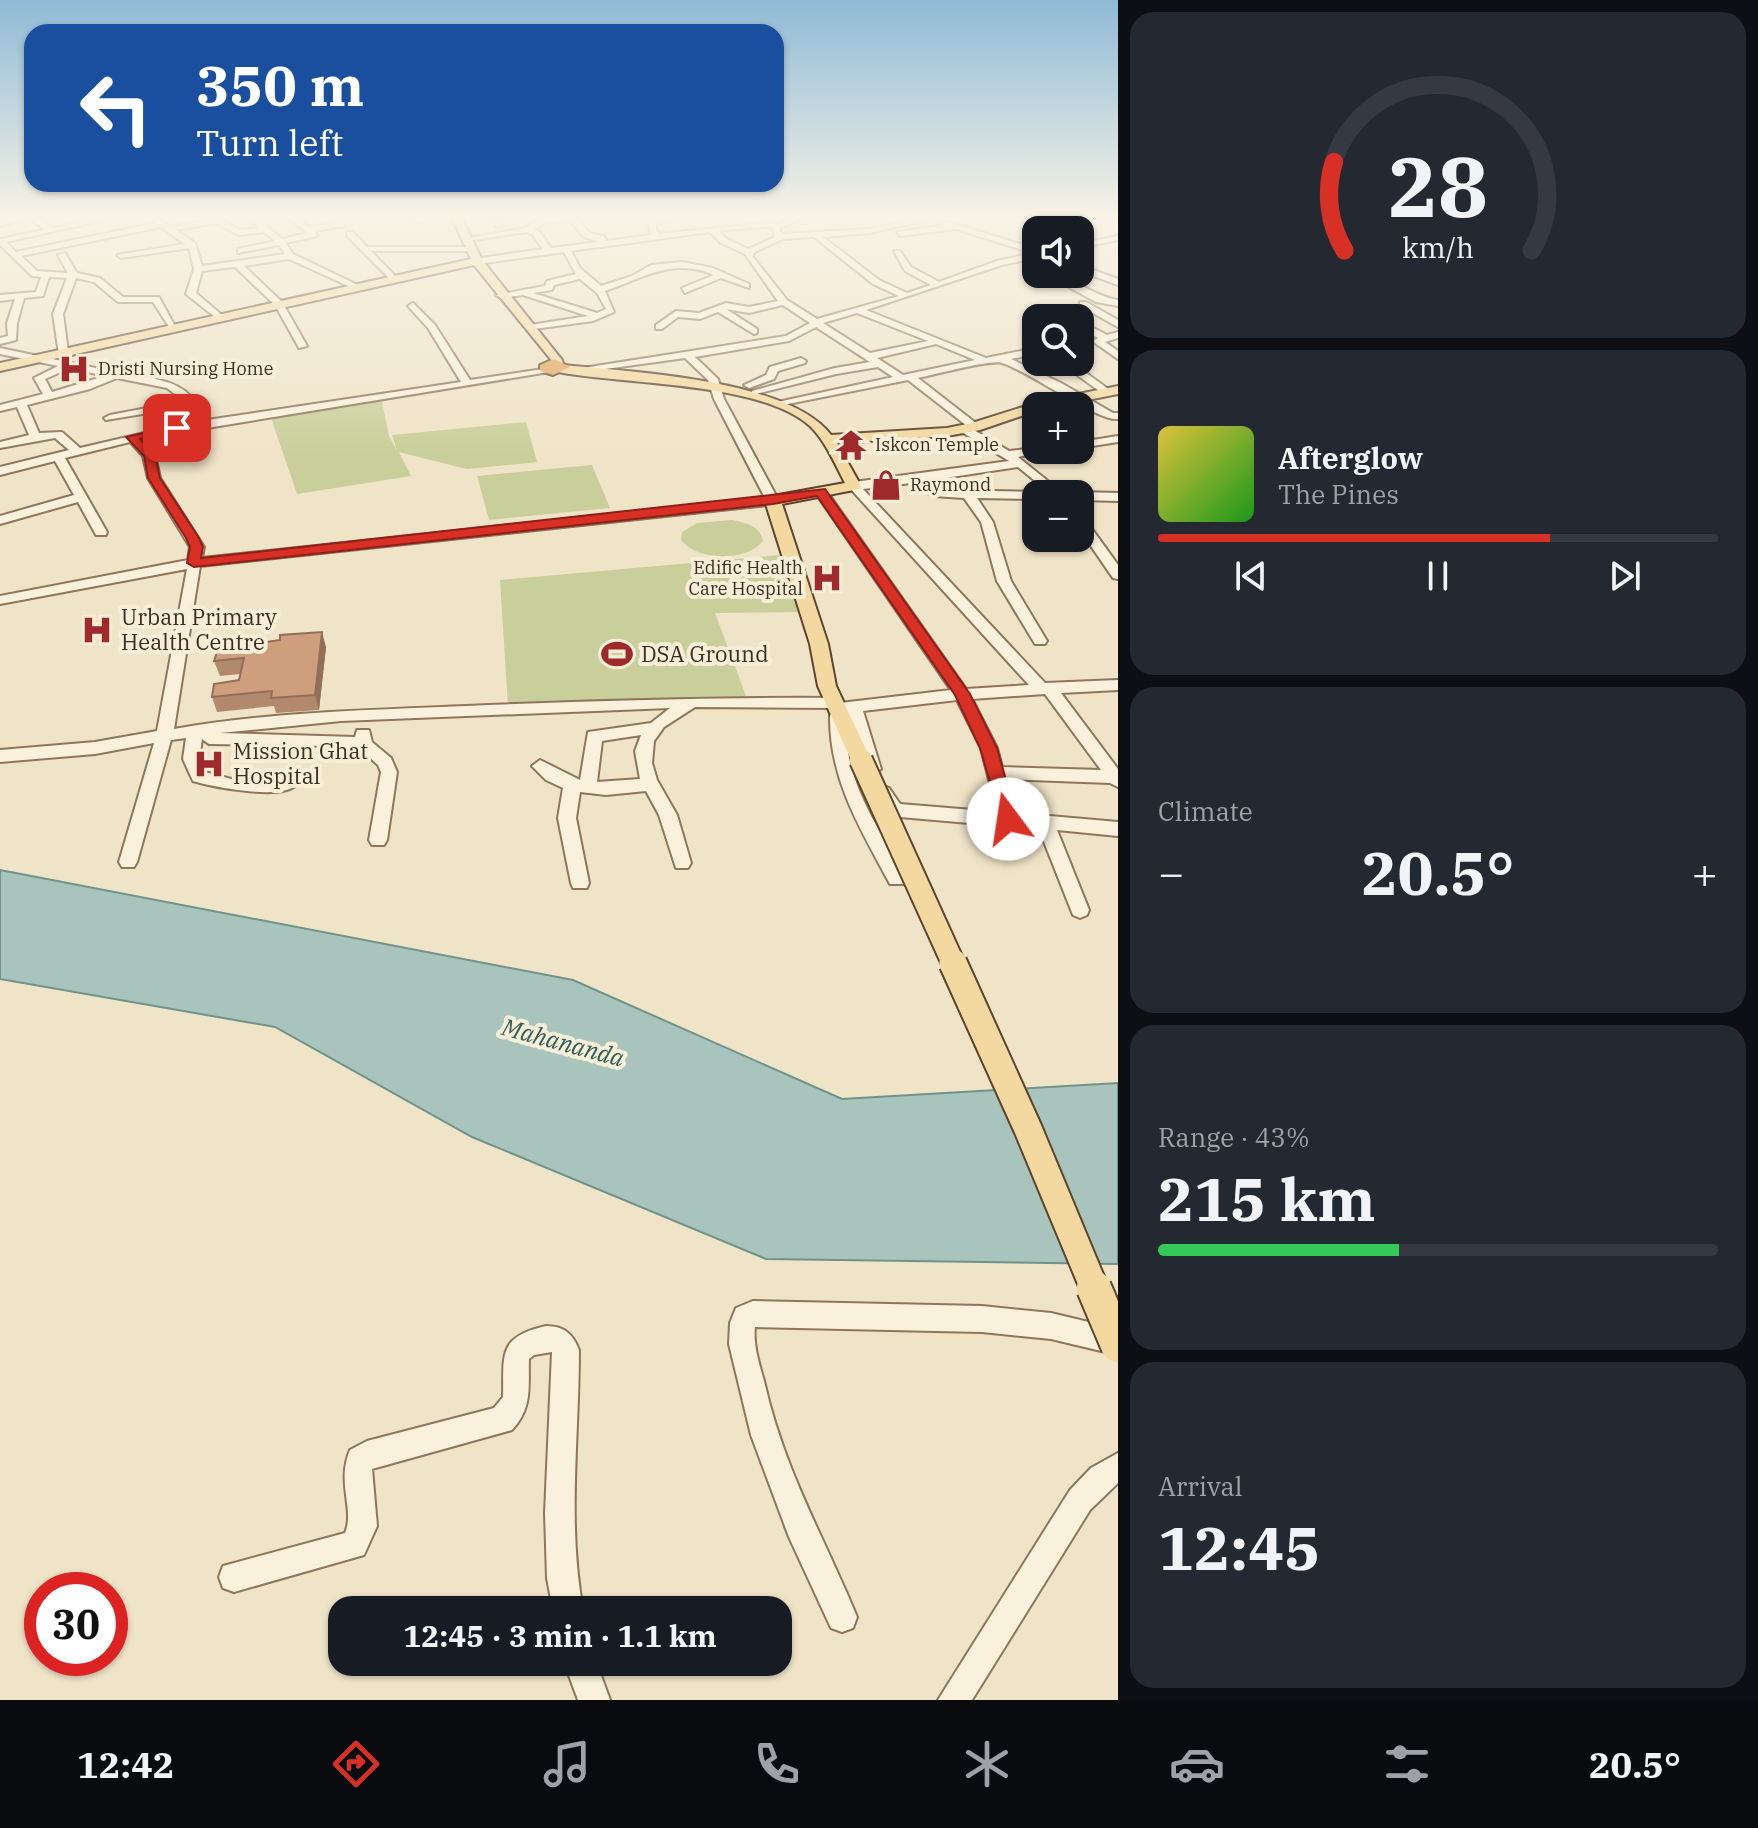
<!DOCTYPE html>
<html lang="en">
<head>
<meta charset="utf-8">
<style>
	body { margin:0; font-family:"IBM Plex Serif",serif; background:#242831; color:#f1f3f6; height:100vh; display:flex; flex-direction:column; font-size:30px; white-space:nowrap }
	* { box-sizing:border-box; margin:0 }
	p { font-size:26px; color:#9ea1a6 }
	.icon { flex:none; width:44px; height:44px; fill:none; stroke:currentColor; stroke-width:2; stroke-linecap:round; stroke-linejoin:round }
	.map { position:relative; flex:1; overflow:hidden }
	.details { display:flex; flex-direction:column; gap:12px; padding:12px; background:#0d0f14; width:640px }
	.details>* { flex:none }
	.guide { position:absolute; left:24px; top:24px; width:760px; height:168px; border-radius:24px; box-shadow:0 2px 6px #0004; background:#1a4fa0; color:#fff; overflow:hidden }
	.tools { position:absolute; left:1022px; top:216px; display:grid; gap:16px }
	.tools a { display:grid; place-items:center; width:72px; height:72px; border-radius:16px; background:#171b24; box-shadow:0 2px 6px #0004; font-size:40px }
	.speed { position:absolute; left:24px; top:1572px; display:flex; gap:16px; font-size:40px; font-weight:700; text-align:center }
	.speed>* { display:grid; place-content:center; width:104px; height:104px; border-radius:50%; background:#171b24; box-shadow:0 2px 6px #0004; line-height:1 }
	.speed .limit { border:12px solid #d22; background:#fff; color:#111 }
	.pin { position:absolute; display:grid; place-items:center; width:68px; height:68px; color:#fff; margin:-34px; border-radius:16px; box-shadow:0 4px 12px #0006 }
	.me { position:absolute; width:88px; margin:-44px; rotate:346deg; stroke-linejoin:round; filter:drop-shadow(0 0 6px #0008) }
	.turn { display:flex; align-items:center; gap:28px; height:168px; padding:0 40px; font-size:36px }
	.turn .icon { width:104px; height:104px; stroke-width:2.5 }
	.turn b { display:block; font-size:56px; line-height:68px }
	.big { font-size:60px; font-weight:700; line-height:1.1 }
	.details .tile { flex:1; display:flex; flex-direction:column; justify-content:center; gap:12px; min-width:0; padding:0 28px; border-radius:24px; background:#242831 }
	.details .dial { align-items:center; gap:0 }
	.dial svg { height:208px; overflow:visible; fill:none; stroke:#363941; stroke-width:7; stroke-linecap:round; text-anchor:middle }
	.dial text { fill:#f1f3f6; stroke:none }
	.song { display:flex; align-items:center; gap:24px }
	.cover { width:96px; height:96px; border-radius:12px; background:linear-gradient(135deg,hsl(50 70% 55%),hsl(120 70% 35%)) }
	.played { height:8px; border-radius:4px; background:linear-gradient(90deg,#d93025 70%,#363941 70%) }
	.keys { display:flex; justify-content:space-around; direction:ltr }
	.heat { display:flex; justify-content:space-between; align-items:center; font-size:44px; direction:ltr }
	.charge { height:12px; border-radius:6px; background:linear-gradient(90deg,#34c759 43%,#363941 0) }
	.trip { position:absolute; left:328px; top:1596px; width:464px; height:80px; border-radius:24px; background:#171b24; box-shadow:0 2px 6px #0004; font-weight:700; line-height:80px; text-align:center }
	.tab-bar { display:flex; height:128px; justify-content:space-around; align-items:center; background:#090b0e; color:#9ea1a6 }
	.tab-bar .icon { width:56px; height:56px }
	.tab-bar .current { color:#d93025 }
	.tab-bar b { font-size:36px; color:#f1f3f6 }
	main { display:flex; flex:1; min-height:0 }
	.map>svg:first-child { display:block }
</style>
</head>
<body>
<main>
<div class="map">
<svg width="1118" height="1700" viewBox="0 0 1118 1700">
	<rect width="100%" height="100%" fill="#f0e4c8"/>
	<path fill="#c9cf9b" d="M381 397 389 436 397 451 392 435 526 422 537 462 467 469 399 452 411 476 297 494 269 412Z
		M592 465 610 508 489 520 477 476Z
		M732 520C745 523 760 525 763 541 747 562 696 561 681 540L682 532 697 523Z
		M792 554 809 612 715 613 746 696 508 706 500 580Z"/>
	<path fill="#a9c4bc" stroke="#6f938a" stroke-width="2" d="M0 870 573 980 842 1099 1118 1083V1264L766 1259 472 1137 275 1027 0 979Z"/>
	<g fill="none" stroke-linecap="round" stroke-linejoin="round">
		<defs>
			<path id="minor" d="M21 216H36L52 228 108 216H122L6 242 16 252 156 223 151 219 155 217 171 227 217 218 240 230 259 228 246 216H255L282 239 308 233 285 216H294L310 227 337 222 336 216H369L345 218 344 226 315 231 317 236 286 243 293 254 362 287 355 289 289 259 244 266 282 302 307 346 299 348 275 305 235 267 202 271 196 293 223 316V320L220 321 186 294 194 269 189 248 121 258 117 255 185 244 161 227 21 256 37 271 68 273 58 255 65 253 77 273 100 278 123 297H159L177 330H171L153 302H118L94 282 76 278 63 314 68 352 59 354 53 314 67 278 49 277 43 296 24 298 17 323 16 340 0 344V338L8 336 7 323 15 299 0 301V295L36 292 41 277 32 276 0 245V239L44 230 29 218 0 226V222ZM216 223 239 235 264 232 275 241 238 249V253L279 245 285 254 202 266 195 243 176 230Z
				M413 216H421L424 221 417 223Z
				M489 216H497L502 227H496Z
				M566 216H574L590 233 604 236 607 241 651 235 648 221 687 216 655 224 658 234 773 222 777 224 794 216H804L779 229 782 234 870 229 931 216V219L870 233 823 237 879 280 907 293 931 285 905 271 894 251H900L911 267 939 282 997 261 1032 253 956 229 900 236 897 232 945 225 942 223 946 221 1036 249V258L1002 265 866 310 986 358 1036 348V354L1011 359 1061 383 1113 413H1118V419C1098 422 1029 371 1002 363 992 359 934 375 918 378L981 427 974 430 1009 451 1036 448V450H1049L1018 457 1064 494H1051L1018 467 925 481 940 490 1040 492 1036 494V499L977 498 993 522 1011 581 1047 641 1045 644H1035L997 581 981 522 964 498 933 496 911 483 863 489 1045 683 1118 680V690L1061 693 1118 769V787L1110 783 1006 779 1015 813 1118 822V836L1057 830 1089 910 1087 915 1080 918 1073 915 1039 829 900 817 885 812 874 792 883 786 889 788 900 804 997 812 981 748 957 700 863 711 881 769 873 775 865 769 848 713H845C848 727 846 743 849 757 858 802 886 839 906 879L904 884H890C861 830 829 779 830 715L836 710 834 708 695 707 664 727 654 741 652 763 657 780 677 815 691 863 688 868H676L659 815 646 791 606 795 580 792 576 818 589 883 587 888H573L571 883 558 818 563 788 546 780 532 766 540 760 580 780 588 732 651 723 670 708 341 721 220 733 355 737 357 730H369L372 742 391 758 397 772 387 840 384 845H372L369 840 381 772 378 765 360 749 327 746 209 744 202 739 199 759 205 772 231 779 289 778 297 784C284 801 213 787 193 781L183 759 186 738 171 740 137 862 134 867H122L119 862 154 743 95 754 0 762V750L95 742 157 731 187 569 0 604V596L188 560 190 547 148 478 143 456 130 442 65 458 107 532 106 535H96L78 502 0 524V516L74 495 55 461 0 475V467L69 450 55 438 0 448V442L29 435 17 407 0 411V405L43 394 34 378 58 366 0 354V348L115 372 120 370 125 374C151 379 181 379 196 403L194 422 461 382 428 328 408 306 413 303 435 325 470 380 550 368 555 371 140 439 155 455 160 478 204 547 202 558 765 498 714 399 708 380 685 358 569 374 564 371 786 336 810 323 783 305 749 313 726 309 757 329V333L754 334 718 312 700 319 678 317 662 329H656V325L676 311 699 313 726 303 749 307 778 301 745 254 721 243 710 232 571 251 580 268 601 286 632 276 651 265 682 262 713 268 749 284V288L721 278 685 293 682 288 714 275C673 257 643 278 605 291L614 312 593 321 527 330V326L530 325 588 316 523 295 501 298 496 295 545 286 547 281 576 274 564 252 477 264 474 259 543 249 533 235 527 232 467 241 463 239 526 228 539 219ZM570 220 584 237 599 242 551 248 539 231 534 230 544 223ZM772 226 775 237 748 249 727 239 718 231ZM814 237 873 284 899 296 817 319 787 300 752 256 755 252 783 239ZM580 279 597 293 606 309 597 313 533 293 552 290 554 285ZM857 313 928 341 870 353 823 323ZM816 327 870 362 835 368 752 391V395L836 374 878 367 893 377 773 403 778 406 908 380 967 426 960 427V431L1009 461 854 482 848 486 1029 685 966 689 825 489 821 488 815 492 951 690 840 703 832 698C710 697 588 701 466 706 369 710 270 712 174 729L200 566 777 504 779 501 724 399 718 379 695 357 789 341ZM936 344 975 360 903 375 877 358ZM70 368 105 376 52 392 45 379ZM117 378 167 388 184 401 110 415 104 418 106 420 185 407 183 424 80 448 62 432 39 433 27 405 90 389ZM1045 694 1101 770 1002 767 997 748 972 699ZM641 735 635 751 640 779 597 782 602 741Z
				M1018 216C1039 216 1047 229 1070 224V219L1090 216 1077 222V227C1054 232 1037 228 1018 216Z
				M347 232H353L367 247H472L476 249 472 251H371L396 277 393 282 347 236Z
				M1118 236V240L1080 248V244Z
				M1080 265 1118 279V285L1080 271Z
				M1045 274C1070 274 1092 296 1118 300V306L1096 302Z
				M1080 302H1086L1118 320V327L1080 306Z
				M1062 310 1075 318H1064L1057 313Z
				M1080 321 1107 335 1118 332V338L1105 342 1118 351V359L1095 343 1093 341 1098 338 1080 328Z
				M801 358 806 361 805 363 778 371 774 379 749 388 744 385 766 375 770 367Z
				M1059 362H1071L1111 391 1102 393Z
				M1118 436V442L1080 448V442Z
				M1080 492 1118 493V501L1080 500V494H1075Z
				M1080 517 1084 518 1118 565V579L1113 578 1080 530Z
				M753 1301 982 1306 1051 1313 1118 1329V1355L1051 1339 982 1332 755 1327C753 1345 759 1363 764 1381 784 1470 823 1535 857 1617L853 1628 842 1632 831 1628 789 1537 751 1435 729 1344 730 1323 736 1308Z
				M546 1326C564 1326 573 1334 579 1350 579 1437 567 1523 583 1610H553L547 1578 545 1513 552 1352 534 1355 529 1359C528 1387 533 1407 512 1430L372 1469 377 1526 364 1555 234 1592 223 1588 219 1577 223 1566 345 1533C355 1510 336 1483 350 1450L367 1441 494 1408 503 1397C504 1355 497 1337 546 1326Z
				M1118 1453V1483L1090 1510 972 1700H938L1070 1490 1091 1468Z
				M564 1662H596L610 1700H578Z"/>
			<path id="major" d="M451 216H461L482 260 562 360 563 365C631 372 789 379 831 435L947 428 972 423 1039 402 1118 386V394L1058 406H1036V411L980 430 947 436 837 443 861 486 859 489 782 504 828 644 836 686 871 760 868 765H854L851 760 818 686 810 644 765 501 773 496 845 483C835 464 825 440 810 426 760 381 623 385 558 372L557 367 474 265 0 371V363L471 259Z"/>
			<path id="highway" d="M554 359 570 367 553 375 540 371V365Z"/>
		</defs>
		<use href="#minor" stroke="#8d765c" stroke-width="4"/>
		<use href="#major" stroke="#5b4430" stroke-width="4"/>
		<use href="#highway" stroke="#5b4430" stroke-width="4"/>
		<use href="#minor" fill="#faf1dc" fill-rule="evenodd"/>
		<use href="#major" fill="#f3d9a0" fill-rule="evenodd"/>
		<use href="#highway" fill="#e0a458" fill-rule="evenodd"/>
		<defs>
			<path id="major-bridge-far2" d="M861 760 954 965"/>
			<path id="major-bridge-far1" d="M953 963 1028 1129 1095 1290"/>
			<path id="major-bridge" d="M1094 1288 1118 1345"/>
		</defs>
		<use href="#major-bridge-far2" stroke="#5b4430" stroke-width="26" stroke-linecap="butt"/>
		<use href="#major-bridge-far1" stroke="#5b4430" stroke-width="31" stroke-linecap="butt"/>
		<use href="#major-bridge" stroke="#5b4430" stroke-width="38" stroke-linecap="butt"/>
		<use href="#major-bridge-far2" stroke="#f3d9a0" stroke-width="22"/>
		<use href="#major-bridge-far1" stroke="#f3d9a0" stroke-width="27"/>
		<use href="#major-bridge" stroke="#f3d9a0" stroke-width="34"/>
	</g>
	<path fill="#b2896c" d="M326 647 319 710 276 713 274 706 217 712 212 697 239 680 240 674 220 676 214 661Z"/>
	<path fill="#916f58" d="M322 632 326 647 319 710 315 695Z"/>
	<path fill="#cf9f7d" stroke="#916f58" stroke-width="2" d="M322 632 315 695 271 698 272 691 212 697 214 684 239 680 244 658 214 661 218 649 280 640V635Z"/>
	<linearGradient id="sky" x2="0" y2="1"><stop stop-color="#8fbad6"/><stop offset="0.48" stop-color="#f8f3e6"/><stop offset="1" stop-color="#f8f3e6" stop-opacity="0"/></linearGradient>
	<rect width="1118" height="454" fill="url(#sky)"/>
	<path fill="#d93025" stroke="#8d1f18" stroke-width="2" d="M177 425 182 428 181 431 140 439 155 455 160 478 199 538 203 547 201 558 825 489 970 694 997 748 1017 819 1014 824H1002L980 748 955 695 817 496 773 504 194 567 187 563 190 547 186 538 148 478 144 456 126 437Z"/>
	<defs>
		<symbol id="hospital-bare" viewBox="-9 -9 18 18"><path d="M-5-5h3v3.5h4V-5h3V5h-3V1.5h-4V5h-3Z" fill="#9e2a2b" stroke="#f7eed8" stroke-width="2.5" paint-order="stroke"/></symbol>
		<symbol id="temple-bare" viewBox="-9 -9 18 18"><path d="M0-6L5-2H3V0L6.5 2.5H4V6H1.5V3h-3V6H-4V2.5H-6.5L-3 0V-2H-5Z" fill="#9e2a2b" stroke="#f7eed8" stroke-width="2.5" paint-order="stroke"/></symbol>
		<symbol id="shop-bare" viewBox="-9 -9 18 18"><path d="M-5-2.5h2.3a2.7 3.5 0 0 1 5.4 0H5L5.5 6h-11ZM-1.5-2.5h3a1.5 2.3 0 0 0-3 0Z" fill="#9e2a2b" stroke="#f7eed8" stroke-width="2.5" paint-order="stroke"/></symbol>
		<symbol id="stadium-bare" viewBox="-9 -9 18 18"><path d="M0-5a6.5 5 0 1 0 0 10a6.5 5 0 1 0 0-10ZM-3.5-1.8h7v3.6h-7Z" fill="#9e2a2b" stroke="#f7eed8" stroke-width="2.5" paint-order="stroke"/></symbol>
	</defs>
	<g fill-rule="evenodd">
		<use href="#hospital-bare" x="52" y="347" width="44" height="44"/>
		<use href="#temple-bare" x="829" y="423" width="44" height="44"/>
		<use href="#shop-bare" x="864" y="463" width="44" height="44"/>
		<use href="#hospital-bare" x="805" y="556" width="44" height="44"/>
		<use href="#hospital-bare" x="75" y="608" width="44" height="44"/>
		<use href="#stadium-bare" x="595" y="632" width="44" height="44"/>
		<use href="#hospital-bare" x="187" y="742" width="44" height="44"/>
	</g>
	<g text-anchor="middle" stroke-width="8" stroke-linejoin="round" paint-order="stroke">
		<g font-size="18" fill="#3d2e20" stroke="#f7eed8" text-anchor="start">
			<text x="98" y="375">Dristi Nursing Home</text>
			<text x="875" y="451">Iskcon Temple</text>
			<text x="910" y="491">Raymond</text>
			<text x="803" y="574" text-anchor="end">Edific Health<tspan x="803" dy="21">Care Hospital</tspan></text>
		</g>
		<g font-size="22" fill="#3d2e20" stroke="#f7eed8" text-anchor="start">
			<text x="121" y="625">Urban Primary<tspan x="121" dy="25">Health Centre</tspan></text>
			<text x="641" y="662">DSA Ground</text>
			<text x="233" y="759">Mission Ghat<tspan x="233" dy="25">Hospital</tspan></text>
		</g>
		<g font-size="24" font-style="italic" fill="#2f5d5a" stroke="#f7eed8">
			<text transform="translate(563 1043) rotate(15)" y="8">Mahananda</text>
		</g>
	</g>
</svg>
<div class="tools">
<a><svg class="icon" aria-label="sound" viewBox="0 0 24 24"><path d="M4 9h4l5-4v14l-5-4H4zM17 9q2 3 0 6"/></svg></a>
<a><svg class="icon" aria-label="search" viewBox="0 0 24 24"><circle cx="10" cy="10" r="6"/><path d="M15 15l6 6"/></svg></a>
<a>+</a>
<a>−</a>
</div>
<div class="speed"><div class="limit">30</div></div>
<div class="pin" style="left:177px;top:428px;background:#d93025"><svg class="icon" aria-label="arrive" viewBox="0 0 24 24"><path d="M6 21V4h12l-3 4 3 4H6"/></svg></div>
<svg class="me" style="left:1008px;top:819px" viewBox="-20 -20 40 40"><circle r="19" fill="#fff"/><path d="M0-13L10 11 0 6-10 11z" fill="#d93025"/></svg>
<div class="trip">12:45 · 3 min · 1.1 km</div>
<div class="guide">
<div class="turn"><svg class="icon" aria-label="left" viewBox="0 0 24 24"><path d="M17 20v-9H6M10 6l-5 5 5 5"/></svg><div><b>350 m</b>Turn left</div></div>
</div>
</div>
<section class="details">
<div class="tile dial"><svg viewBox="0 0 100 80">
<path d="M14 69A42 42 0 1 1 86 69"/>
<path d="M14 69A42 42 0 0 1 10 35" stroke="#d93025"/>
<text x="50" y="56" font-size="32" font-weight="700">28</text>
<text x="50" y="72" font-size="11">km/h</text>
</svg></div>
<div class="tile">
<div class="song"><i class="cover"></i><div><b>Afterglow</b><p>The Pines</p></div></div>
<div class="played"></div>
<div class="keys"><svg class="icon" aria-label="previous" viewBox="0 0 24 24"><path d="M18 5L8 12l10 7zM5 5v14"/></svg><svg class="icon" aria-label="pause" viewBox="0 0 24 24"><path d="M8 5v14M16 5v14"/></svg><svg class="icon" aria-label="next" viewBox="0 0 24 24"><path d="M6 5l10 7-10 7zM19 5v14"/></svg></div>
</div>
<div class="tile"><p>Climate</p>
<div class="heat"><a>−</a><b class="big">20.5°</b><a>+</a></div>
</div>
<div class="tile"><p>Range · 43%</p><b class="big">215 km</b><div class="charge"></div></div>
<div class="tile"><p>Arrival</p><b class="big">12:45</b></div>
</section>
</main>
<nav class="tab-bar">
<b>12:42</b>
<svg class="icon current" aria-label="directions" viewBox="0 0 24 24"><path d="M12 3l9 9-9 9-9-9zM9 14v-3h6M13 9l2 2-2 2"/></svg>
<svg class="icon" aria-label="music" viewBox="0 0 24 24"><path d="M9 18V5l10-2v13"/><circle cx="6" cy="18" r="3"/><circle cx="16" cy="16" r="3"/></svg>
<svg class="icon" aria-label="phone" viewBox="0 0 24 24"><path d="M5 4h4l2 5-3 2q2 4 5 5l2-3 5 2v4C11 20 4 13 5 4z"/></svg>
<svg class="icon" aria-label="climate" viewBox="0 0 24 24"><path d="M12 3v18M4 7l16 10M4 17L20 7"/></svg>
<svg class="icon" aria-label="car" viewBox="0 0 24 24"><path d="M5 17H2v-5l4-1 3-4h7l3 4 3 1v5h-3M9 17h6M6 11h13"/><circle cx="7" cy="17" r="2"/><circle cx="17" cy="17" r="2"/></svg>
<svg class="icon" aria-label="filters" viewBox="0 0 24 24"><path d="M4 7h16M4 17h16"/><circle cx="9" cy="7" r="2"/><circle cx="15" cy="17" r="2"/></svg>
<b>20.5°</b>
</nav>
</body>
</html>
